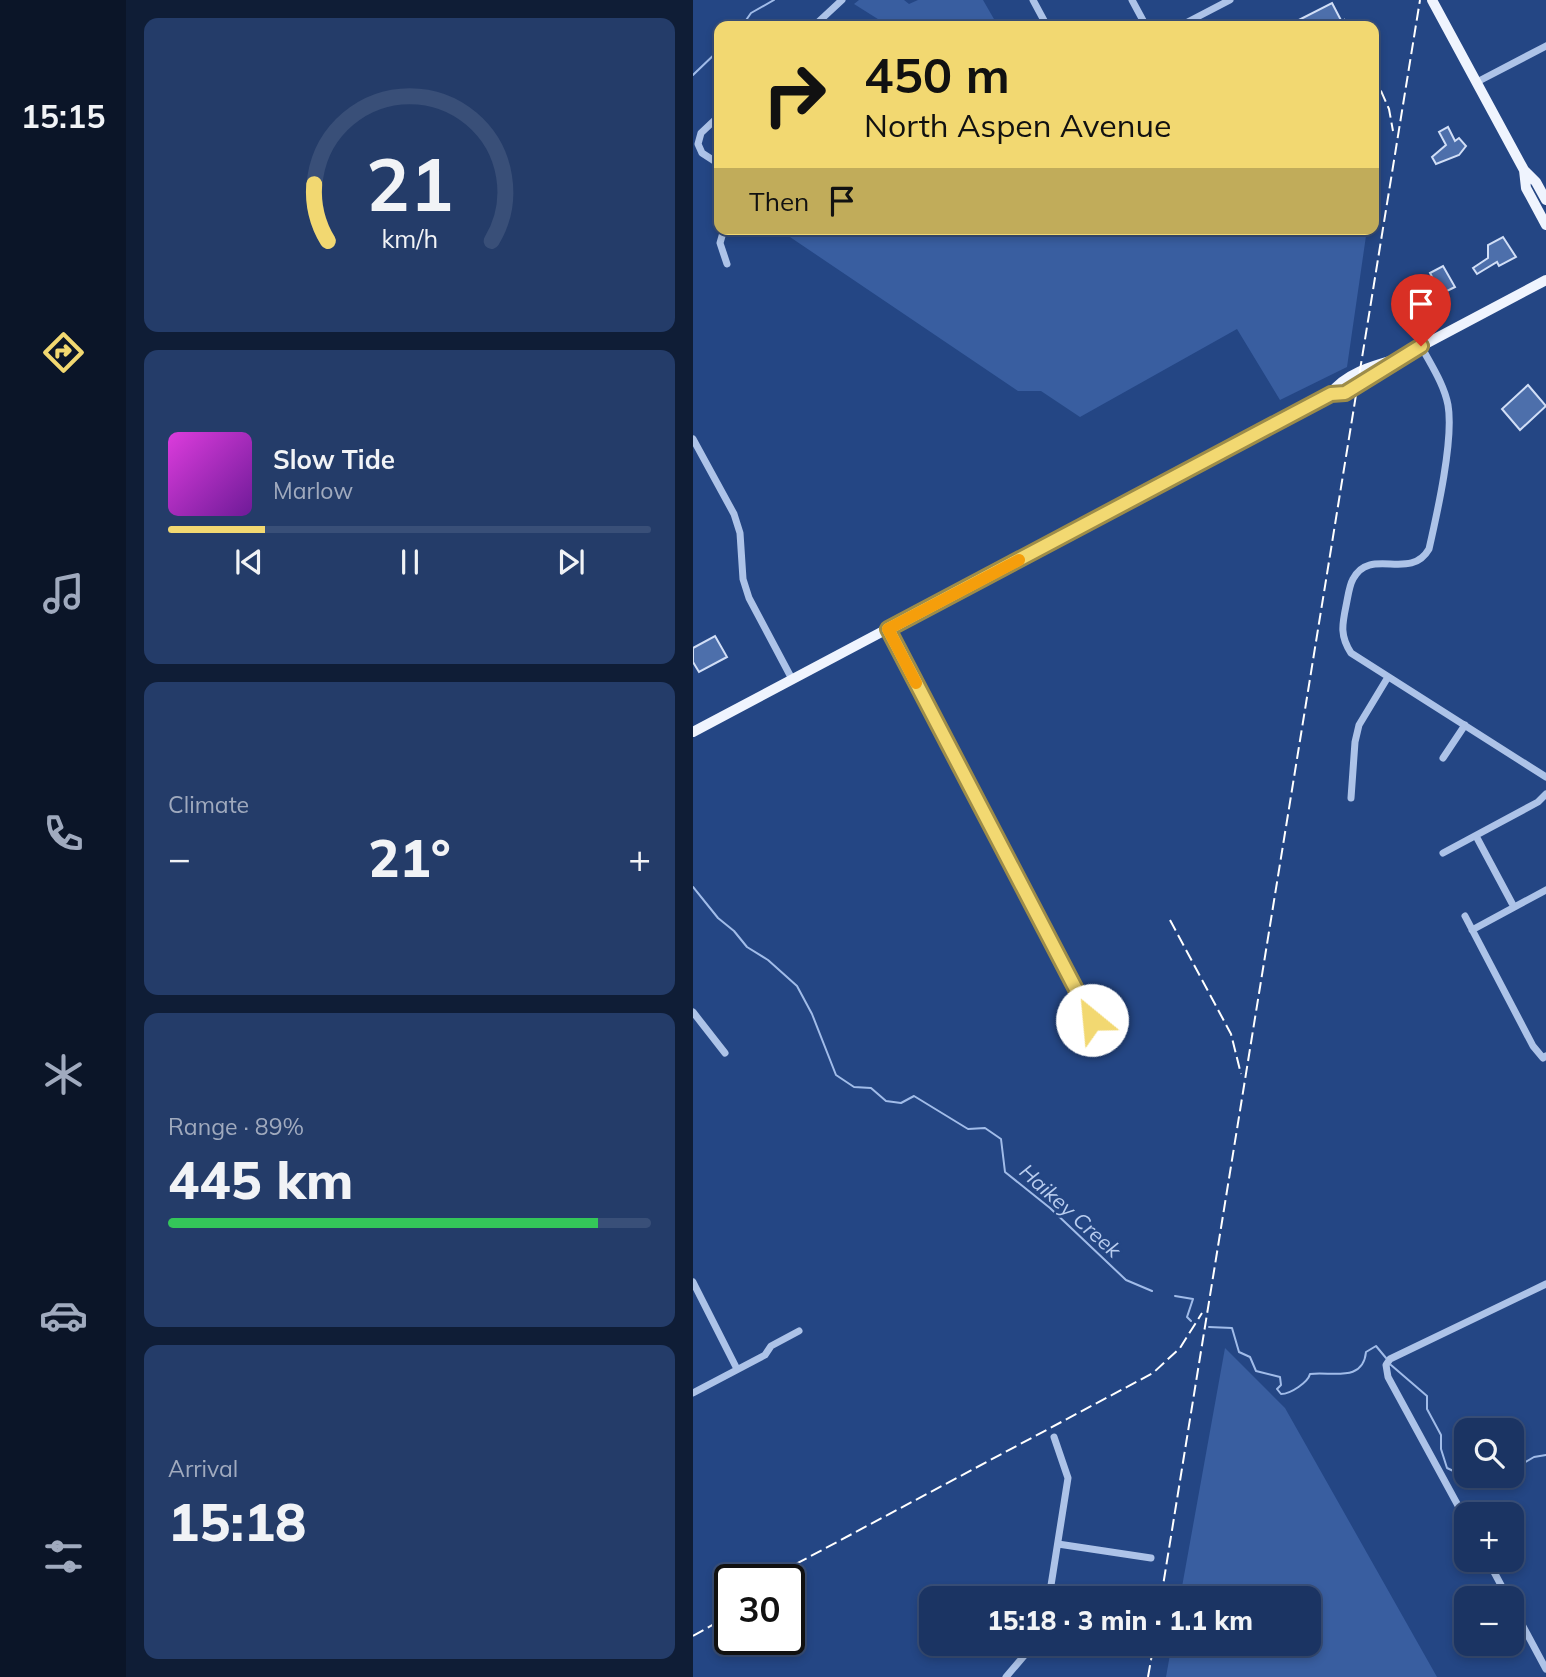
<!DOCTYPE html>
<html lang="en">
<head>
<meta charset="utf-8">
<style>
	body { margin:0; font-family:Mulish,sans-serif; background:#243c69; color:#f1f3f6; height:100vh; display:flex; flex-direction:column; font-size:26px; white-space:nowrap }
	* { box-sizing:border-box; margin:0 }
	p { font-size:23px; color:#a0aabe }
	.icon { flex:none; width:38px; height:38px; fill:none; stroke:currentColor; stroke-width:2; stroke-linecap:round; stroke-linejoin:round }
	.map { position:relative; flex:1; overflow:hidden }
	.panel { display:flex; flex-direction:column; gap:18px; padding:18px; background:#0f1d36; width:567px }
	.panel>* { flex:none }
	.guide { position:absolute; left:21px; top:21px; width:665px; height:214px; border-radius:14px; box-shadow:0 4px 10px #0003,0 0 0 2px #394f78; background:#f2d871; color:#111; overflow:hidden }
	.controls { position:absolute; left:761px; top:1418px; display:grid; gap:14px }
	.controls a { display:grid; place-items:center; width:70px; height:70px; border-radius:14px; background:#1b3463; box-shadow:0 4px 10px #0003,0 0 0 2px #394f78; font-size:35px }
	.speed { position:absolute; left:21px; top:1564px; display:flex; gap:14px; font-size:35px; font-weight:700; text-align:center }
	.speed>* { display:grid; place-content:center; width:91px; height:91px; border-radius:50%; background:#1b3463; box-shadow:0 4px 10px #0003,0 0 0 2px #394f78; line-height:1 }
	.speed .limit { border:4px solid #111; border-radius:10px; background:#fff; color:#111 }
	.pin { position:absolute; display:grid; place-items:center; width:60px; height:60px; color:#fff; margin:-72px -30px; border-radius:50% 50% 50% 0; rotate:-45deg; box-shadow:0 0 7px #0007 }
	.pin .icon { rotate:45deg }
	.me { position:absolute; width:77px; margin:-38px; rotate:332deg; stroke-linejoin:round; filter:drop-shadow(0 0 5px #0008) }
	.turn { display:flex; align-items:center; gap:24px; height:147px; padding:0 35px; font-size:32px }
	.turn .icon { width:91px; height:91px; stroke-width:2.5 }
	.turn b { display:block; font-size:49px; line-height:60px }
	.then { display:flex; align-items:center; height:66px; padding:0 35px; background:#0003; gap:14px; font-size:26px }
	.big { font-size:52px; font-weight:800; line-height:1.1 }
	.panel .card { flex:1; display:flex; flex-direction:column; justify-content:center; gap:10px; min-width:0; padding:0 24px; border-radius:14px; background:#243c69 }
	.panel .dial { align-items:center; gap:0 }
	.dial svg { height:182px; overflow:visible; fill:none; stroke:#394f78; stroke-width:7; stroke-linecap:round; text-anchor:middle }
	.dial text { fill:#f1f3f6; stroke:none }
	.song { display:flex; align-items:center; gap:21px }
	.cover { width:84px; height:84px; border-radius:10px; background:linear-gradient(135deg,hsl(300 70% 55%),hsl(280 70% 35%)) }
	.played { height:7px; border-radius:4px; background:linear-gradient(90deg,#f2d871 20%,#394f78 20%) }
	.keys { display:flex; justify-content:space-around; direction:ltr }
	.heat { display:flex; justify-content:space-between; align-items:center; font-size:38px; direction:ltr }
	.charge { height:10px; border-radius:5px; background:linear-gradient(90deg,#34c759 89%,#394f78 0) }
	.trip { position:absolute; left:226px; top:1586px; width:402px; height:70px; border-radius:14px; background:#1b3463; box-shadow:0 4px 10px #0003,0 0 0 2px #394f78; font-weight:800; line-height:70px; text-align:center }
	main { display:flex; flex:1; min-height:0 }
	.tabs { display:flex; flex-direction:column; width:126px; justify-content:space-around; align-items:center; background:#0b1528; color:#a0aabe }
	.tabs .icon { width:49px; height:49px }
	.tabs .selected { color:#f2d871 }
	.tabs b { font-size:32px; color:#f1f3f6 }
	.map>svg:first-child { display:block }
</style>
</head>
<body>
<main>
<nav class="tabs">
<b>15:15</b>
<svg class="icon selected" aria-label="directions" viewBox="0 0 24 24"><path d="M12 3l9 9-9 9-9-9zM9 14v-3h6M13 9l2 2-2 2"/></svg>
<svg class="icon" aria-label="music" viewBox="0 0 24 24"><path d="M9 18V5l10-2v13"/><circle cx="6" cy="18" r="3"/><circle cx="16" cy="16" r="3"/></svg>
<svg class="icon" aria-label="phone" viewBox="0 0 24 24"><path d="M5 4h4l2 5-3 2q2 4 5 5l2-3 5 2v4C11 20 4 13 5 4z"/></svg>
<svg class="icon" aria-label="climate" viewBox="0 0 24 24"><path d="M12 3v18M4 7l16 10M4 17L20 7"/></svg>
<svg class="icon" aria-label="car" viewBox="0 0 24 24"><path d="M5 17H2v-5l4-1 3-4h7l3 4 3 1v5h-3M9 17h6M6 11h13"/><circle cx="7" cy="17" r="2"/><circle cx="17" cy="17" r="2"/></svg>
<svg class="icon" aria-label="filters" viewBox="0 0 24 24"><path d="M4 7h16M4 17h16"/><circle cx="9" cy="7" r="2"/><circle cx="15" cy="17" r="2"/></svg>
</nav>
<section class="panel">
<div class="card dial"><svg viewBox="0 0 100 80">
<path d="M14 69A42 42 0 1 1 86 69"/>
<path d="M14 69A42 42 0 0 1 8 44" stroke="#f2d871"/>
<text x="50" y="56" font-size="32" font-weight="700">21</text>
<text x="50" y="72" font-size="11">km/h</text>
</svg></div>
<div class="card">
<div class="song"><i class="cover"></i><div><b>Slow Tide</b><p>Marlow</p></div></div>
<div class="played"></div>
<div class="keys"><svg class="icon" aria-label="previous" viewBox="0 0 24 24"><path d="M18 5L8 12l10 7zM5 5v14"/></svg><svg class="icon" aria-label="pause" viewBox="0 0 24 24"><path d="M8 5v14M16 5v14"/></svg><svg class="icon" aria-label="next" viewBox="0 0 24 24"><path d="M6 5l10 7-10 7zM19 5v14"/></svg></div>
</div>
<div class="card"><p>Climate</p>
<div class="heat"><a>−</a><b class="big">21°</b><a>+</a></div>
</div>
<div class="card"><p>Range · 89%</p><b class="big">445 km</b><div class="charge"></div></div>
<div class="card"><p>Arrival</p><b class="big">15:18</b></div>
</section>
<div class="map">
<svg width="853" height="1677" viewBox="0 0 853 1677">
	<rect width="100%" height="100%" fill="#244684"/>
	<path fill="#395ea0" d="M166 0H211L216 4 225 0H290L305 26H196L161 4Z
		M106 229H674L654 367 587 400 544 329 387 417 348 391H325L94 235Z
		M532 1348 592 1408 744 1677H473L479 1643H616V1598H487Z"/>
	<g fill="none" stroke-linecap="round" stroke-linejoin="round">
		<path stroke="#a1bce9" stroke-width="2" d="M49 26 58 13 81 0
			M0 75 26 50
			M0 887 25 918 41 931 54 947 75 960 104 986 119 1014 143 1075 161 1087 178 1088 193 1101 208 1103 221 1096 275 1129 292 1128 308 1139 312 1172 357 1208 433 1280 459 1291
			M482 1296 500 1299 494 1317 498 1321
			M516 1327 539 1328 546 1352 557 1357 563 1371 587 1377 588 1385 584 1389 588 1394C598 1394 615 1382 617 1374 638 1371 670 1383 673 1352L683 1346 693 1358
			M698 1365 734 1396V1409L748 1435V1449L754 1468 788 1484 808 1475
			M819 1470 841 1457 853 1455"/>
	</g>
	<path fill="#4d6fab" stroke="#d1def6" stroke-width="2" d="M639 3 651 26H594Z
		M755 127 762 141 766 138 773 146 766 155 743 164 739 157 753 145 746 132Z
		M810 237 823 257 806 266 804 262 784 274 780 268 795 258V245Z
		M750 266 762 287 748 294 737 273Z
		M835 385 853 406 827 430 809 409Z
		M22 636 34 657 6 672 0 662V648Z"/>
	<g fill="none" stroke-linecap="round" stroke-linejoin="round">
		<path stroke="#adc3e8" stroke-width="7" d="M340 0 354 26
			M439 0 453 26
			M121 26 149 0
			M487 26 537 0
			M784 82 853 46
			M26 116 8 133 5 144 9 153 26 164
			M31 229 27 243 34 264
			M728 346C738 365 751 384 755 405 761 439 744 514 736 549 717 582 677 546 660 579 656 586 655 597 653 606 649 625 647 636 658 653L853 777
			M0 439 41 514 47 533 50 579 56 598 99 679
			M195 629 399 1020
			M750 758 772 725
			M658 798 662 742 666 725 695 677
			M783 836 821 907
			M750 853 845 802 853 794
			M772 916 840 1046 850 1058 853 1056
			M779 930 853 890
			M0 1012 32 1053
			M0 1282 44 1369
			M0 1393 72 1355 78 1346 106 1331
			M774 1522 695 1377 693 1365 697 1359 853 1284
			M365 1544 458 1558
			M794 1559 815 1598
			M356 1598 375 1478 361 1437
			M819 1606 853 1669
			M313 1677 342 1643"/>
		<path stroke="#eff4fe" stroke-width="10" d="M739 0 831 170 843 182 853 200
			M831 170 833 188 853 225
			M637 394C653 373 679 366 704 359L853 280
			M0 732 637 394C664 392 684 375 704 359"/>
		<path stroke="#fff" stroke-width="2" stroke-dasharray="12 5" stroke-linecap="butt" d="M651 19 655 26
			M681 75 696 109 700 131
			M477 920 538 1034 548 1074
			M73 1580 460 1373 487 1348 509 1313
			M468 1598 727 0
			M0 1636 37 1615
			M455 1677 461 1643"/>
	</g>
	<g fill="none" stroke-linecap="round" stroke-linejoin="round">
		<defs>
			<path id="route" d="M399 1020 195 629 638 394 652 393 728 346"/>
		</defs>
		<use href="#route" stroke="#9d8c49" stroke-width="18"/>
		<use href="#route" stroke="#f2d871" stroke-width="12"/>
		<path stroke="#f59e0b" stroke-width="12" d="M223 683 195 629 326 560"/>
	</g>
	<g text-anchor="middle" stroke-width="5" stroke-linejoin="round" paint-order="stroke">
		<g font-size="21" font-style="italic" fill="#b9cdef" stroke="#244684">
			<text transform="translate(377 1211) rotate(42)" y="7">Haikey Creek</text>
		</g>
	</g>
</svg>
<div class="controls">
<a><svg class="icon" aria-label="search" viewBox="0 0 24 24"><circle cx="10" cy="10" r="6"/><path d="M15 15l6 6"/></svg></a>
<a>+</a>
<a>−</a>
</div>
<div class="speed"><div class="limit">30</div></div>
<div class="pin" style="left:728px;top:346px;background:#d93025"><svg class="icon" aria-label="arrive" viewBox="0 0 24 24"><path d="M6 21V4h12l-3 4 3 4H6"/></svg></div>
<svg class="me" style="left:399px;top:1020px" viewBox="-20 -20 40 40"><circle r="19" fill="#fff"/><path d="M0-13L10 11 0 6-10 11z" fill="#f2d871"/></svg>
<div class="trip">15:18 · 3 min · 1.1 km</div>
<div class="guide">
<div class="turn"><svg class="icon" aria-label="right" viewBox="0 0 24 24"><path d="M7 20v-9h11M14 6l5 5-5 5"/></svg><div><b>450 m</b>North Aspen Avenue</div></div>
<div class="then">Then<svg class="icon" aria-label="arrive" viewBox="0 0 24 24"><path d="M6 21V4h12l-3 4 3 4H6"/></svg></div>
</div>
</div>
</main>
</body>
</html>
